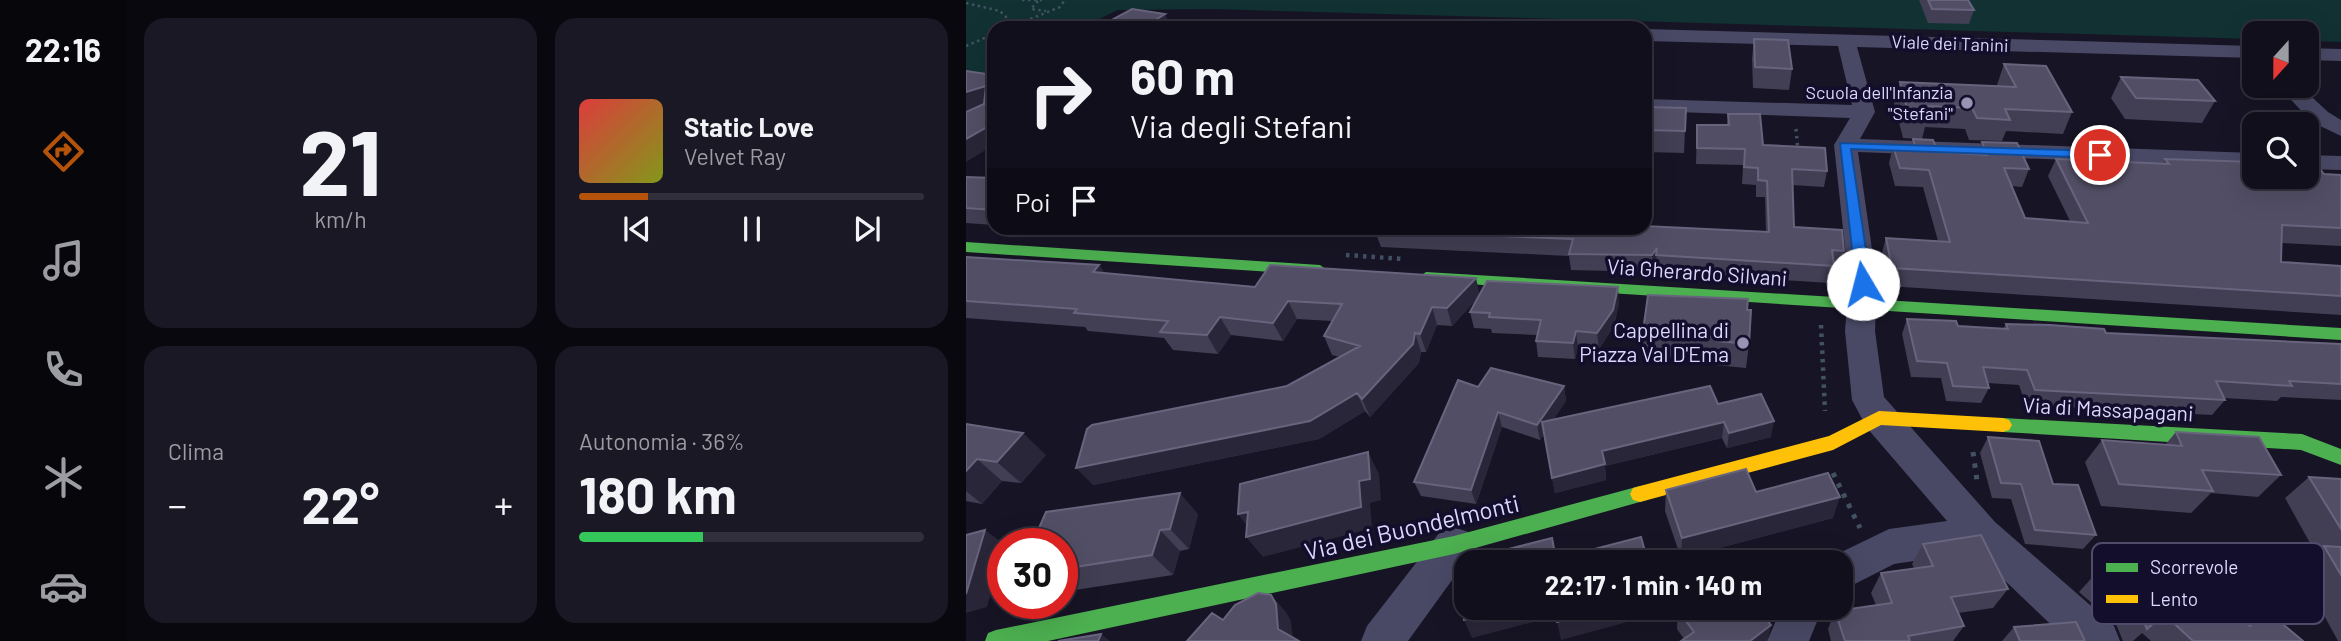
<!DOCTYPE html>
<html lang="it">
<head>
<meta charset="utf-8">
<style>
	body { margin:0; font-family:Barlow,sans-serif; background:#1a1825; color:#f1f3f6; height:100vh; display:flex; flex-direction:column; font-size:26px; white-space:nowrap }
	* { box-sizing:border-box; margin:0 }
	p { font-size:23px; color:#9c9ca3 }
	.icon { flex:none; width:38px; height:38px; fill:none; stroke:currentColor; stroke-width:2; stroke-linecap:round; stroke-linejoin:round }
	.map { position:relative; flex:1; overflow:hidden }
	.sheet { display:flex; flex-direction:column; gap:18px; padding:18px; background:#09080f; width:840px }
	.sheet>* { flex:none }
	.banner { position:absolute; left:21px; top:21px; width:665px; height:214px; border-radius:21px; box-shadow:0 7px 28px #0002,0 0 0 2px #302f3b; background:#110f1c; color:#f1f3f6; overflow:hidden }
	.needle { width:46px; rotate:201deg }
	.fabs { position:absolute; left:1276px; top:21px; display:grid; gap:14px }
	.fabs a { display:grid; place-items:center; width:77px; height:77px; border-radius:14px; background:#110f1c; box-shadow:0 7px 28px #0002,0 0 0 2px #302f3b; font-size:35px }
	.speed { position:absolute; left:21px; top:528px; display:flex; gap:14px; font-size:35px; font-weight:700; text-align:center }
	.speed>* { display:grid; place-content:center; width:91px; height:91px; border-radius:50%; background:#110f1c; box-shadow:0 7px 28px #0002,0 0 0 2px #302f3b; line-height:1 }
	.speed .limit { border:10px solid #d22; background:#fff; color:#111 }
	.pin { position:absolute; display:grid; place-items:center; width:60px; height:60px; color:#fff; margin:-30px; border:4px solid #fff; border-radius:50%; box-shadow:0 2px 7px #0007 }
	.me { position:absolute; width:77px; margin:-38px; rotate:352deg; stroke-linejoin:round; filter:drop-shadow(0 0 5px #0008) }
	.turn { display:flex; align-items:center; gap:24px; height:147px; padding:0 28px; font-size:32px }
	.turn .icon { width:91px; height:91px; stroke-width:2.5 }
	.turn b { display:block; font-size:49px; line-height:60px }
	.then { display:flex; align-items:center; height:66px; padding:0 28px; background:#0003; gap:14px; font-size:26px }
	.big { font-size:52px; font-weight:700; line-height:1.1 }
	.sheet .tile { flex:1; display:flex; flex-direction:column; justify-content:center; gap:10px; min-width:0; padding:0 24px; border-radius:21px; background:#1a1825 }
	.sheet .dial { align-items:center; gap:0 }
	.dial b { font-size:91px; line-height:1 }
	.song { display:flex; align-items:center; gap:21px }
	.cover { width:84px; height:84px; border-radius:10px; background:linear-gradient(135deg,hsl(0 70% 55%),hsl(70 70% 35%)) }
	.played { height:7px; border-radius:4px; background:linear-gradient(90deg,#b45309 20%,#302f3b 20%) }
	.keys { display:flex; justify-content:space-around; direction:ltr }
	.heat { display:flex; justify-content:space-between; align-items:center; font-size:38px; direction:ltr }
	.charge { height:10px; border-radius:5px; background:linear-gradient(90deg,#34c759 36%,#302f3b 0) }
	.sheet .tiles { flex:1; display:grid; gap:18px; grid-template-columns:repeat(2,1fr) }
	.trip { position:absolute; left:488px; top:550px; width:399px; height:70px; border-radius:21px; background:#110f1c; box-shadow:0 7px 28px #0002,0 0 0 2px #302f3b; font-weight:700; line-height:70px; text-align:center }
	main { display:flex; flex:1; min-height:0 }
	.menu { display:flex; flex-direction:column; width:126px; justify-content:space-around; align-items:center; background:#07060b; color:#9c9ca3 }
	.menu .icon { width:49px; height:49px }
	.menu .on { color:#b45309 }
	.menu b { font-size:32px; color:#f1f3f6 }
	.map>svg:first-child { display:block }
</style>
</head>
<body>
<main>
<nav class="menu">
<b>22:16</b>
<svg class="icon on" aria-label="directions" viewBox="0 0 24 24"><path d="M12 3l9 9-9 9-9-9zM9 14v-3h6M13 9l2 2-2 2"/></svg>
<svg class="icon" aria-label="music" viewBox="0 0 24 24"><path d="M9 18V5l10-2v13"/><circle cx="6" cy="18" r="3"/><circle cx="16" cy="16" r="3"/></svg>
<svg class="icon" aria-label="phone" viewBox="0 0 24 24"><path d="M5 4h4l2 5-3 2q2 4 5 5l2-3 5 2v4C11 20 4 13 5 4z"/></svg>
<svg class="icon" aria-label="climate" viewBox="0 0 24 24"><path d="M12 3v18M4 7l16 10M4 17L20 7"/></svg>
<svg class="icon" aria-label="car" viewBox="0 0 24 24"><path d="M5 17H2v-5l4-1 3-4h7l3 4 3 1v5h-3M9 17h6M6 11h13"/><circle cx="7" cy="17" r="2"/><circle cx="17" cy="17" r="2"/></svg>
</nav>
<section class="sheet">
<div class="tiles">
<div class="tile dial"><b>21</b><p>km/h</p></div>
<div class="tile">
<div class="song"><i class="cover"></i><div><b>Static Love</b><p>Velvet Ray</p></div></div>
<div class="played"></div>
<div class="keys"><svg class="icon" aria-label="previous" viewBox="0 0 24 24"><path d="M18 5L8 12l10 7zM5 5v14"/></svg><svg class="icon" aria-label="pause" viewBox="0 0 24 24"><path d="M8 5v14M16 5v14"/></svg><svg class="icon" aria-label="next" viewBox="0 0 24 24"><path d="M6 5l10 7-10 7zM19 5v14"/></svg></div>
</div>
<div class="tile"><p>Clima</p>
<div class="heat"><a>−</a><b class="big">22°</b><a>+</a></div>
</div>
<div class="tile"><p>Autonomia · 36%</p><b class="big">180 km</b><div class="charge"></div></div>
</div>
</section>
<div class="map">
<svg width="1375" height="641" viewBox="0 0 1375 641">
	<rect width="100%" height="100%" fill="#171425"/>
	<path fill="#113132" d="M0 0H1375V42L1341 41 1340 33H1288V39L247 9 152 10 115 28H28V71L11 79 0 77Z"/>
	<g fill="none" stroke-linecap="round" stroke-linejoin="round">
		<path stroke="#435263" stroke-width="2.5" stroke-dasharray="2.5 3.5" stroke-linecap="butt" d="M56 0H76
			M72 1 65 9 80 11
			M0 3 34 11 40 17 38 28
			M42 28 94 7 99 0
			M0 46 28 34"/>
		<path stroke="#435263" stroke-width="3.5" stroke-dasharray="2.5 4.5" stroke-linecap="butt" d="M830 129 832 152"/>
		<path stroke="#435263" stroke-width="4.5" stroke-dasharray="3.5 5" stroke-linecap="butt" d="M380 255 437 259
			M855 325 859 411"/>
		<path stroke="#435263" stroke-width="5" stroke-dasharray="4.5 7" stroke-linecap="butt" d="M1007 452 1011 481
			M867 473 894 528"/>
		<path fill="#494966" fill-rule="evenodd" d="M251 19 407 22 416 28H245L242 24Z
			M679 29 1288 46V58L891 47 909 112 894 139 1288 153V167L892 152 911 284 909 331 918 397 1029 522 1148 626 1154 641H1102L1009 552 928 564 875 591V562H860L861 559 923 529 981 521 901 428 886 400 879 331 883 284 868 145 884 118 679 111V99L886 105 872 46 679 41Z
			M1340 48 1375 49V61L1340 60Z
			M1312 86H1334L1362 112 1375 120V136L1346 122Z
			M1340 155 1375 156V170L1340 169Z
			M488 527 502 532 507 545 502 558 442 641H395L401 626 474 532Z
			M816 607H857L843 641H801Z"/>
		<path fill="#4caf50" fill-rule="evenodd" d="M0 242 354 265 361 270 354 275 0 252Z
			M460 272 1375 328V340L455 281 453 277Z
			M1037 418 1336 434 1375 449V465L1335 450 1037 432 1031 430 1028 425 1031 420Z
			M674 486 681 488 684 494 681 500 488 554 82 641H19L22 633 30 630 488 536Z"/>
		<path fill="#ffc107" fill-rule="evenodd" d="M913 411 1037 418 1043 420 1046 425 1043 430 1037 432 915 425 867 450 674 502 667 500 664 494 667 488 674 486 863 436Z"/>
	</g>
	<path fill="#423e53" d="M953 0H1002L1008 10 1003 24 962 23Z
		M788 39 826 69 823 90 787 88 786 59Z
		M1038 64 1106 112 1097 134 1040 131 1036 141 1003 140 999 129 959 127 956 139 937 138 928 103 934 82 1031 86V85Z
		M1155 77 1249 101 1236 123 1159 119 1145 98Z
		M679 107 720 108 718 153 679 152Z
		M762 114 797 145 861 171 858 187 826 185 828 227 878 251 874 268 867 267 864 283 690 272V267L686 272 605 270 603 256 415 247 409 231 410 229 407 228H679L800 232 799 197H790V185L776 184 777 165 730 164 731 125H761Z
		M947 139 972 152 1012 154 1016 142 1063 169 1056 187 1045 186 1059 218 1104 221 1082 176 1090 159 1196 164 1199 159 1375 175V246L1316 243 1315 262 1375 266V315L921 286 915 256 920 238 972 241 957 187 929 186 923 163 927 146 945 147Z
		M0 177 28 178V225L0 223Z
		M140 228H168L166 230Z
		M283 228H322L317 233 285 231Z
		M0 257 139 273 289 287 514 294 653 303 648 326 633 349 612 347 609 359 572 357 570 341 571 335 526 333 525 329 508 328 504 312 510 300 486 326 471 325 460 352H455L453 363 404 417 399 411 353 439 127 485 321 386 374 357 366 355 358 336 366 321 331 319 317 341 265 335 252 354 207 350 198 338 122 331 119 327 0 318Z
		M781 310 783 344 780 368 748 365 749 361 677 355V331Z
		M941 319 992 326 1037 329 1040 324 1140 333 1375 344V400L1315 397 1311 401 1258 398 1259 400 1246 415 1060 405 1053 385 1021 383 1023 388 1015 403 980 401 975 378 945 377 936 334Z
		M598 386 600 401 587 420 752 404 805 437 761 448 756 438 639 466 640 480 589 493 578 434 574 440 536 427 510 504 455 496 448 482 512 387Z
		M0 424 80 455 55 483 36 481 16 504 0 501Z
		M1210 432 1315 475 1292 497 1245 493 1225 513 1135 506 1119 462 1136 440 1199 445Z
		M1022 437 1087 484 1130 535 1117 549 1059 544 1045 499 1026 498 1014 453Z
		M1343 477 1375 479V641H1372L1331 566 1349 552 1319 498Z
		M700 490 790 492 867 518 715 558 699 511Z
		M232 514 223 549 214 551 207 575 96 592V544Z
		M957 544 1042 589 1027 608 992 613 998 626 987 641H865L862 629 869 611 910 605 905 593 915 573 948 568 946 564Z
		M1131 572 1212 595 1281 624 1300 610 1337 641H1185L1176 633 1167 641H1157L1150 624 1113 592Z
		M712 610 805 625 801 641H715L718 639 711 629Z
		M1048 627 1119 641H1036Z"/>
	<path fill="#2a2639" d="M199 14 205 27V28H176Z
		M20 86 28 101 0 111V92Z
		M28 123V145L0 162V139Z
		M315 228H322L317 233Z
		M691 248 690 267 686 272V255Z
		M133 265 146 283 127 272Z
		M510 278 514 296 486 326 481 308Z
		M652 287 653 303 648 326 633 349 631 333Z
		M322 301 331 319 317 341 307 323Z
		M466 307 471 325 460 352 454 334Z
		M254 317 265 335 252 354 241 335Z
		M610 331 612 347 609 359 607 343Z
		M449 333 455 352 453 363 404 417 396 399Z
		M598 386 600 401 574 440 571 425Z
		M391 393 399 411 353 439 127 485 110 468Z
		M532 412 536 427 510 504 505 490Z
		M808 421 805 437 761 448 763 433Z
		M758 422 756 438 639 466 640 480 589 493 586 478 636 451Z
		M57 433 80 455 55 483 31 462Z
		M402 452 413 474 415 500 404 503 406 528 297 557 280 537 288 535 272 514Z
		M11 459 36 481 16 504 0 491V471Z
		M214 493 232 514 223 549 204 529Z
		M874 497 867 518 715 558 716 538Z
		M19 530 38 544H37V550L21 607 0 613V594Z
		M194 530 214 551 207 575 186 555Z
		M305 595 320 612 325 621 327 641 312 629Z
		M546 607H588L590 616 506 638 498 620Z
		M645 607H692L691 614 595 640 591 622Z
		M805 625 801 641H784Z
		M135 634 144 641H132Z"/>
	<path fill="#524e65" stroke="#68647e" stroke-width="2" d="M962 0H1002L1008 10 966 9Z
		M166 9 199 14 176 28H131Z
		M788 39 822 40 826 69 789 67Z
		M1038 64 1080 66 1106 112 1039 109 1044 120 1011 118 1006 108 958 106 962 117 943 116 934 82 1050 87Z
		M0 71 28 75V123L0 139V112L18 104 20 86 0 92Z
		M1155 77 1232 80 1249 101 1170 98Z
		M679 107 720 108 719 131 679 130Z
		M762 114H794L797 145 859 148 861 171 826 169 828 227 876 230 878 251 866 250 868 266 690 255 691 248 686 255 603 254 607 239 409 231 413 228H679V226L803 232 801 181 792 180V168L778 167 779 149 731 148V125H763Z
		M947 139 967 140 972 152 1021 155 1016 142 1051 143 1063 169 1038 168 1059 218 1122 223 1090 159 1203 164 1199 159 1288 162V177H1340V164H1350L1358 174 1375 175V228L1316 225 1315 262 1375 266V296L926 268 920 238 984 242 963 170 934 168 927 146 949 147Z
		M0 177 28 178V210L0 208Z
		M0 257 133 265 127 272 289 287 304 265 510 278 481 308 466 307 454 334 449 333 447 344 396 399 391 393 344 421 110 468 121 429 126 425 321 386 394 346 358 336 376 304 322 301 307 323 254 317 241 335 194 332 202 321 108 313 111 309 0 301Z
		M521 281 652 287 647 310 631 333 610 331 607 343 570 341 575 320 523 317 524 313 504 312Z
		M682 295 782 299 781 310H785L783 344 751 341V337L677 331Z
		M941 319 990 321 992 326 1042 329 1040 324 1084 325 1138 329 1140 333 1375 344V384L1323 381 1326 386 1250 381 1259 400 1069 390 1061 370 1017 367 1023 388 987 386 981 363 951 361Z
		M525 368 598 386 571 425 532 412 505 490 448 482 492 380 512 387Z
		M744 386 752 404 795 394 808 421 763 433 758 422 636 451 639 464 586 478 576 422Z
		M0 424 57 433 31 462 11 459 0 471Z
		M1210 432 1293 437 1315 475 1236 470 1247 491 1153 484 1136 440 1216 446Z
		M1022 437 1073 441 1087 484 1112 485 1130 535 1069 530 1055 484 1035 483Z
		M402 452 404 479 393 481 395 507 280 537 282 512 272 514 274 484Z
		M780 469 790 492 862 473 874 497 716 538 700 490Z
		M1343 477 1375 479V529Z
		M214 493 204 529 194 530 186 555 96 569V544H66L80 512Z
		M19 530 0 594V535Z
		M1015 535 1042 589 985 597 998 626 942 636 944 641H879L869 611 926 603 915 573 967 566 957 544Z
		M675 537 682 562H500V607H546L498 620 492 562 586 538 590 559Z
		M1358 546 1375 547V575Z
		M1160 549 1212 595 1230 580 1284 626 1300 610 1337 641H1227L1198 614 1181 629 1170 605 1131 572Z
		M292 593 305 595 310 604 312 629 333 641H221L246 613 257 620 269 605Z
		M588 607H645L591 622Z
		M716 607H791L805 625 784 641H715L728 632 712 610Z
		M1110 622 1119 641H1054L1048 627Z
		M135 634 132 641H92Z"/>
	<path fill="#1a73e8" stroke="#114b97" stroke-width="2" d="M874 143 1134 151 1140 155 1134 158 885 149 905 284 897 289 890 284Z"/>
	<g fill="#9793b3" stroke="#120e2b" stroke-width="2.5">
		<circle cx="1001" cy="103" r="7"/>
		<circle cx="777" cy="343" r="7"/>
	</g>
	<g text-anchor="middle" stroke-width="7" stroke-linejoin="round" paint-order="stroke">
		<g font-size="18" fill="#dcd8ff" stroke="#120e2b">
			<text transform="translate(984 44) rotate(2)" y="6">Viale dei Tanini</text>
		</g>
		<g font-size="18" fill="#dcd8ff" stroke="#120e2b" text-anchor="end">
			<text x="987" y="99">Scuola dell'Infanzia<tspan x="987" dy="21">"Stefani"</tspan></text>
		</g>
		<g font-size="21" fill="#dcd8ff" stroke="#120e2b">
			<text transform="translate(731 273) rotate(4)" y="7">Via Gherardo Silvani</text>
			<text transform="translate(1142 410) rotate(3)" y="7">Via di Massapagani</text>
		</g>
		<g font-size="21" fill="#dcd8ff" stroke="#120e2b" text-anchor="end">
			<text x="763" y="338">Cappellina di<tspan x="763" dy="24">Piazza Val D'Ema</tspan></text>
		</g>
		<g font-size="24" fill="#dcd8ff" stroke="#120e2b">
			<text transform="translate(446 528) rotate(-13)" y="8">Via dei Buondelmonti</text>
		</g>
	</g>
	<rect x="1126" y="543" width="232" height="81" rx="10" fill="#120e2b" stroke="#4f4b6b" stroke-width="2"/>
	<rect x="1140" y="563" width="32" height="9" fill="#4caf50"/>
	<rect x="1140" y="595" width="32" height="8" fill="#ffc107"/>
	<g font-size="19" fill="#dcd8ff">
		<text x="1184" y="574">Scorrevole</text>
		<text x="1184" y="606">Lento</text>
	</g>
</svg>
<div class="fabs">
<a><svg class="needle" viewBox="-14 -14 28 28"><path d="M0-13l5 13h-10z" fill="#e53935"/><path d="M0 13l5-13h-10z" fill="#9c9ca3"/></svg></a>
<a><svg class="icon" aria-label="search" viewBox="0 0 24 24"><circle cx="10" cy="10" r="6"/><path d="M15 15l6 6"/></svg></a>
</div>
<div class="speed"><div class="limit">30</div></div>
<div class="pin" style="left:1134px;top:155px;background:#d93025"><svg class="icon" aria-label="arrive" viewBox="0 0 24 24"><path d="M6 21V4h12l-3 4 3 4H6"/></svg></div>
<svg class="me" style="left:897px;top:284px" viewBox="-20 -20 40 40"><circle r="19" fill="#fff"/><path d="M0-13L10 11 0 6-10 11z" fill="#1a73e8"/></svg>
<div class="trip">22:17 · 1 min · 140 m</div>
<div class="banner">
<div class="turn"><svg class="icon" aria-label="right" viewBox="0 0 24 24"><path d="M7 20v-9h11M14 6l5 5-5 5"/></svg><div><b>60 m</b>Via degli Stefani</div></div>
<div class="then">Poi<svg class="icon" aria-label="arrive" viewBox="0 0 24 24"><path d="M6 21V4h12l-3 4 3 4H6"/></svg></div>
</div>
</div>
</main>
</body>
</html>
